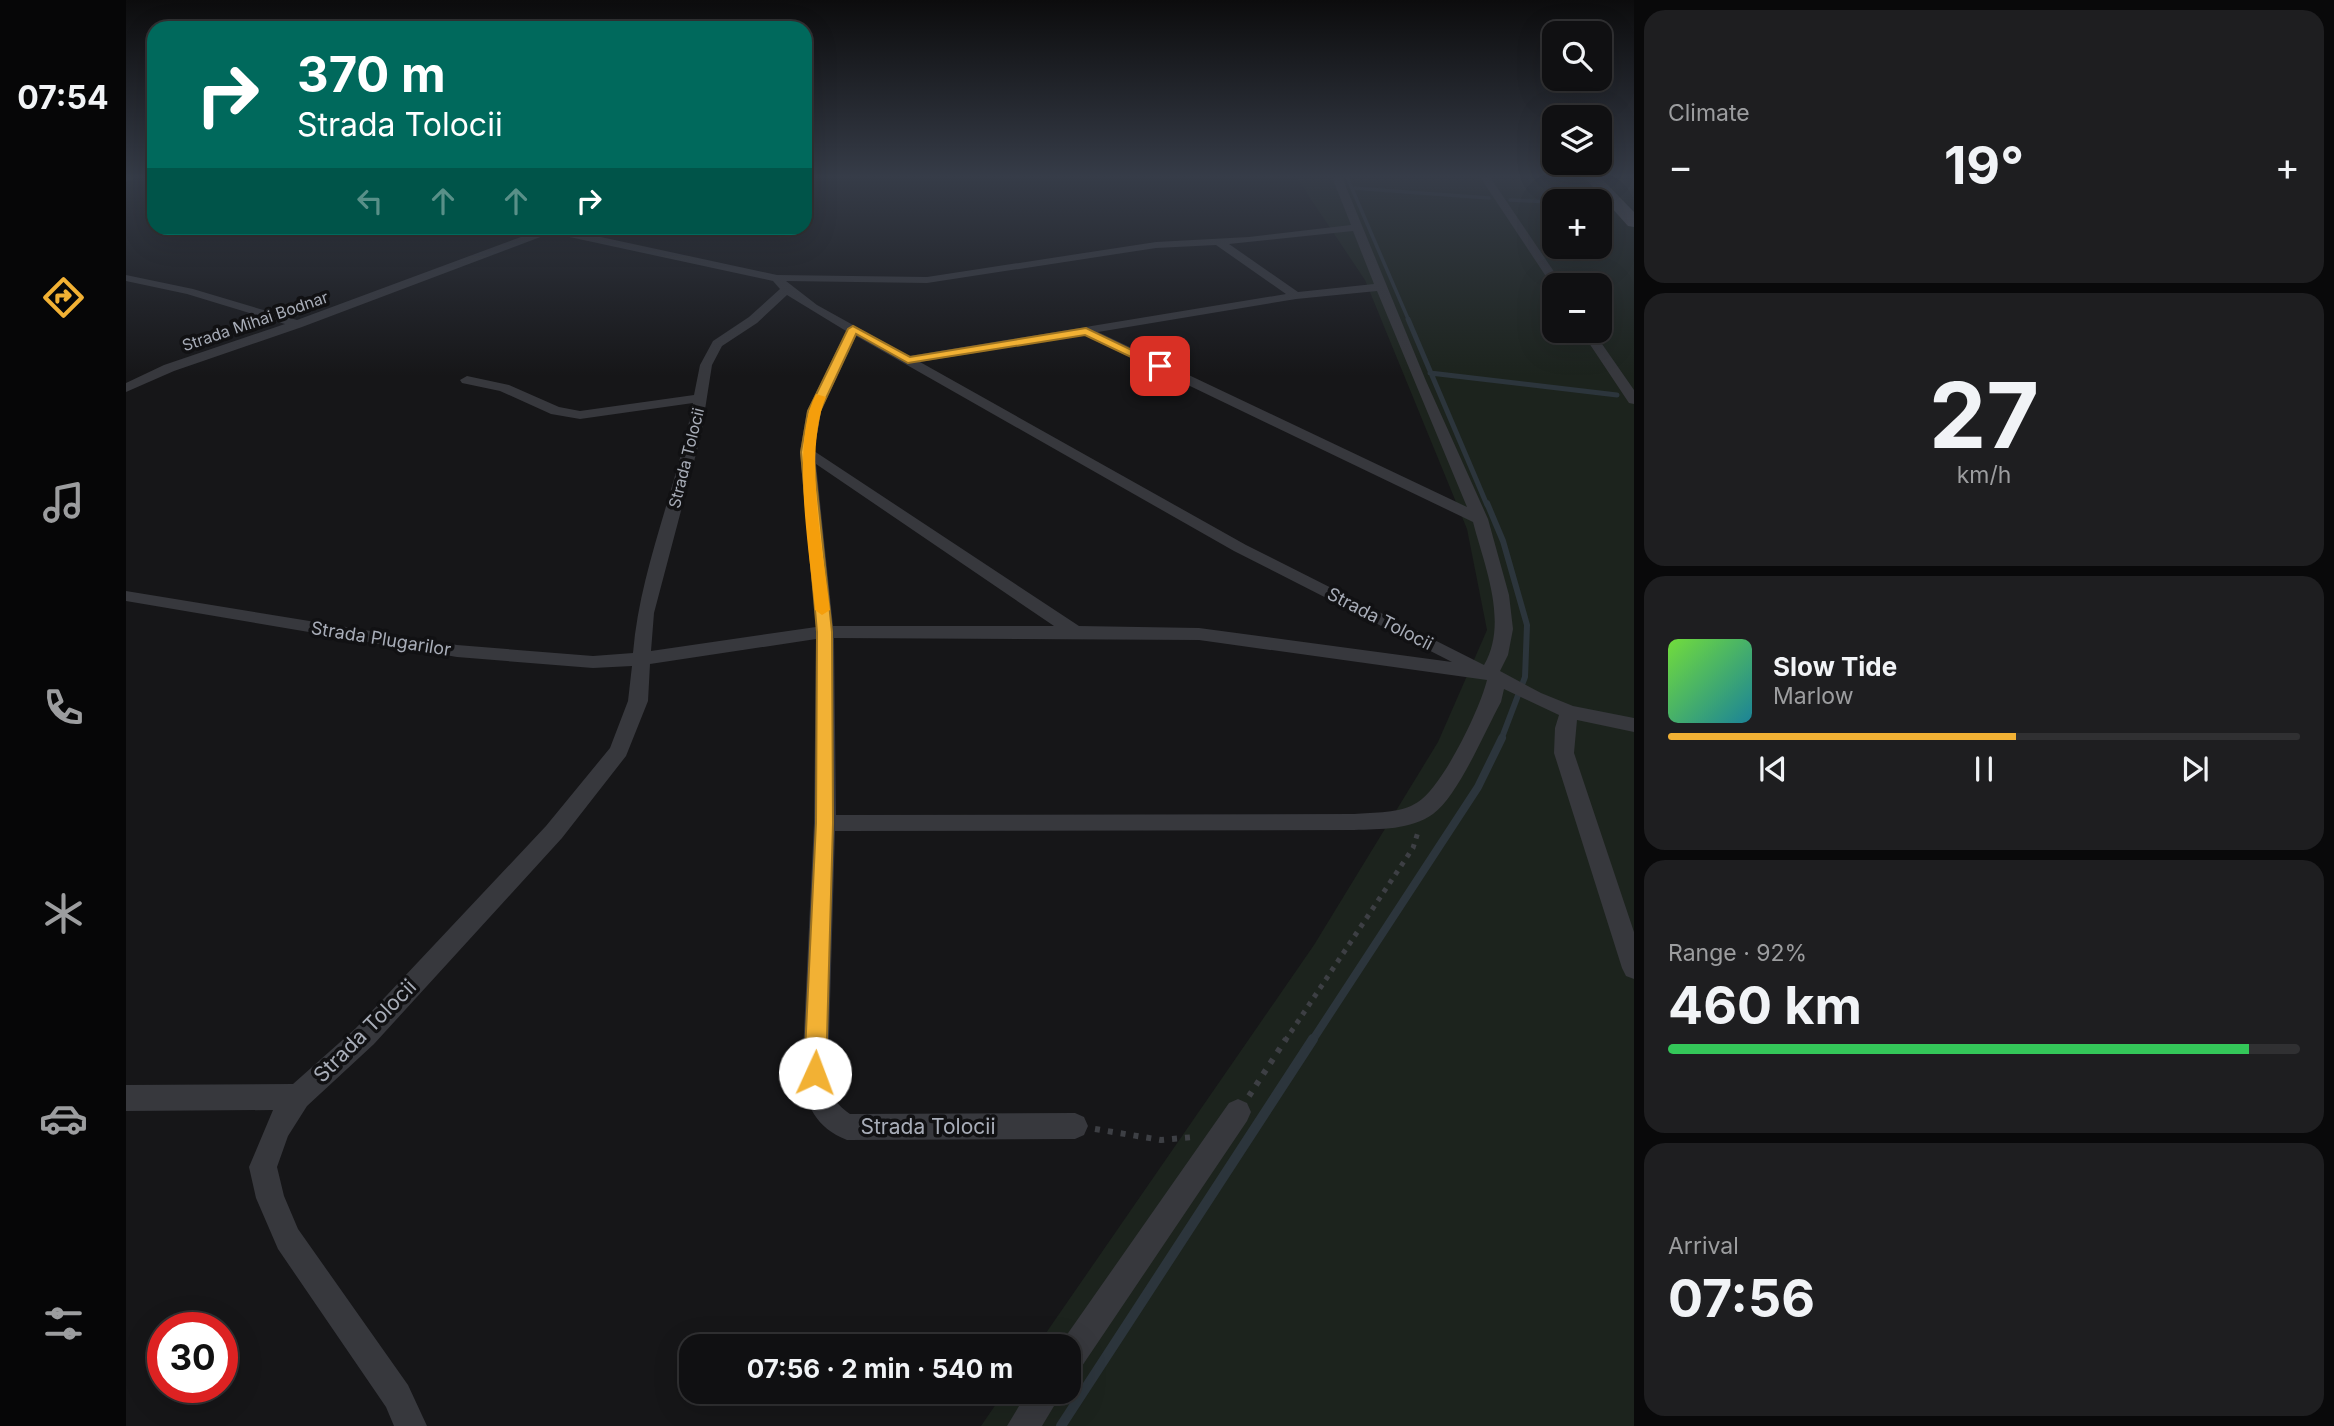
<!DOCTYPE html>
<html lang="en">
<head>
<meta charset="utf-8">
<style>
	body { margin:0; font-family:Inter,sans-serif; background:#1e1e20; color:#f1f3f6; height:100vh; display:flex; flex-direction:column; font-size:26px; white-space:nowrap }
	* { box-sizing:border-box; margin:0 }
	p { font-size:23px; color:#9c9d9f }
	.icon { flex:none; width:38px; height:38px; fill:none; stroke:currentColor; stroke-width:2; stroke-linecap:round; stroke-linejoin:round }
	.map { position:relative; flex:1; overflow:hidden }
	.side { display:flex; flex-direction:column; gap:10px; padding:10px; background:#09090a; width:700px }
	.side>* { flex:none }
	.hud { position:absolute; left:21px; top:21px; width:665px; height:214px; border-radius:21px; box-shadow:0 7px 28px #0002,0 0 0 2px #303032; background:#00695c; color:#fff; overflow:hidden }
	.controls { position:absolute; left:1416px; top:21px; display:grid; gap:14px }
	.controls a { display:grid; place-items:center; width:70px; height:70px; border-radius:14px; background:#101012; box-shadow:0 7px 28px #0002,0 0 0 2px #303032; font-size:35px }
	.speed { position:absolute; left:21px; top:1312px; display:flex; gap:14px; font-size:35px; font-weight:700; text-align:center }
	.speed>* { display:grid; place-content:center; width:91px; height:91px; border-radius:50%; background:#101012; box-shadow:0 7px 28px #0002,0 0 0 2px #303032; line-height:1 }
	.speed .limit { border:10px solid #d22; background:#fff; color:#111 }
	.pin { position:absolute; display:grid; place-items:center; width:60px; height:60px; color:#fff; margin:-30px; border-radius:14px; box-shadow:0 4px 10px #0006 }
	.me { position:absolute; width:77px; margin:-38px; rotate:2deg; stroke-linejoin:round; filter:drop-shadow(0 0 5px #0008) }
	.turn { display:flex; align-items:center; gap:24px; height:147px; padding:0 35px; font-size:32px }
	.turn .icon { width:91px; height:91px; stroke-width:2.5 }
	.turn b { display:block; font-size:49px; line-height:60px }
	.lanes { display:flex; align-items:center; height:66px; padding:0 35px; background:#0003; justify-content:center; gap:35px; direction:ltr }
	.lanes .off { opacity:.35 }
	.big { font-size:52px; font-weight:700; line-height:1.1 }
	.side .tile { flex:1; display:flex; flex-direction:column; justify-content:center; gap:10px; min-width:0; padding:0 24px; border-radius:21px; background:#1e1e20 }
	.side .dial { align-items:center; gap:0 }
	.dial b { font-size:91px; line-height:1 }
	.song { display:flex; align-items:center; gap:21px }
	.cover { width:84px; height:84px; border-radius:10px; background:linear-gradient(135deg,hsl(100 70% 55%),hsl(190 70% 35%)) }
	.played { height:7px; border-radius:4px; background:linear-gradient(90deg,#f2b134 55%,#303032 55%) }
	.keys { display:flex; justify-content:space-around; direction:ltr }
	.heat { display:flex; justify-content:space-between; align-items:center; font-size:38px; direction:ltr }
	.charge { height:10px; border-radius:5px; background:linear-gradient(90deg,#34c759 92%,#303032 0) }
	.trip { position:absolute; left:553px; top:1334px; width:402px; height:70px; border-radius:21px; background:#101012; box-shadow:0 7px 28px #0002,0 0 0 2px #303032; font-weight:700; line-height:70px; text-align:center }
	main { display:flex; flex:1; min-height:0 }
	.tabs { display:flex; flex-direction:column; width:126px; justify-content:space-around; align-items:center; background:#060607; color:#9c9d9f }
	.tabs .icon { width:49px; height:49px }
	.tabs .current { color:#f2b134 }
	.tabs b { font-size:32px; color:#f1f3f6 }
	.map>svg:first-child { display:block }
</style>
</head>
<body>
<main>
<nav class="tabs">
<b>07:54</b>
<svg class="icon current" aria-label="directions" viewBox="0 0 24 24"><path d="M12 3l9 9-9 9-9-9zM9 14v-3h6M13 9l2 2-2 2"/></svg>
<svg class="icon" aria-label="music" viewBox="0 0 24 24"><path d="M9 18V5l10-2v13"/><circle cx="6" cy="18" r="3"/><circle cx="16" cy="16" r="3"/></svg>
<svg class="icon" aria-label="phone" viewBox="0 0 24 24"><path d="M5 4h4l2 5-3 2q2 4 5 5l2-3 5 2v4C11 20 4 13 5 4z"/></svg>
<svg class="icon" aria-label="climate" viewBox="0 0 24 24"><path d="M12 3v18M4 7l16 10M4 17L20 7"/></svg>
<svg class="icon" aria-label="car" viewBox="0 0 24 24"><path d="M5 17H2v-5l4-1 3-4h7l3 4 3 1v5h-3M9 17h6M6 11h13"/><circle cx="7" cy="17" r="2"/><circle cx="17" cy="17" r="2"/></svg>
<svg class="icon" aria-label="filters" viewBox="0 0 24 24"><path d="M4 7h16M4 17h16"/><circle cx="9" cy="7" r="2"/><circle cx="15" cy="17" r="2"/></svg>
</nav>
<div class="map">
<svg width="1508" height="1426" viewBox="0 0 1508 1426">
	<rect width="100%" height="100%" fill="#161618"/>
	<path fill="#1c231d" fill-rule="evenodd" d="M1170 177H1508V1426H855L879 1391H943V1346H911L1188 945 1312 742 1361 630 1341 529 1239 280ZM1428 201H1474V247H1428ZM1428 285H1474V331H1428Z"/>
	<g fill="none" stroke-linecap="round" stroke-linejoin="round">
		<path stroke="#2c353c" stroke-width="3.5" d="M1221 177 1283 321
			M1226 188 1363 198
			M1384 200 1428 202"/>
		<path stroke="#2c353c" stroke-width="5" d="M1282 319 1361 505
			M1304 373 1491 395"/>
		<path stroke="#2c353c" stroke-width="6" d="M1361 503 1377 541 1401 625 1399 677 1375 740"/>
		<path stroke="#2c353c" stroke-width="8" d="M1186 1041 1352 787 1376 738"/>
		<path stroke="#2c353c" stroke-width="10" d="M935 1426 1187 1039"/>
		<path stroke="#3d3f44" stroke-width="5" stroke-dasharray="4.5 6" stroke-linecap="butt" d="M1159 1041 1287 848 1292 832"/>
		<path stroke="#3d3f44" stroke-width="6" stroke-dasharray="5 8" stroke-linecap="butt" d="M1123 1096 1160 1039
			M969 1129 1035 1140 1068 1137"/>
		<path fill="#37383d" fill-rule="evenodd" d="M0 177H12L0 182Z
			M1206 177H1216L1300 381 1362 519 1383 595 1387 629 1382 655 1374 671 1415 693 1447 706 1508 718V732L1451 720 1448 753 1508 932V979L1500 976 1496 968 1428 753 1429 728 1433 715 1378 689 1375 702C1359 731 1332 796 1307 814 1285 830 1254 829 1228 830L709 831 702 1073C704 1093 707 1102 724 1114L949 1113 958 1117 962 1126 958 1135 949 1139 721 1140C690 1128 679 1105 676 1073L688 823 690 639 524 664 522 701 500 756 436 838 248 1044 181 1106 162 1136 151 1167 158 1196 172 1229 282 1385 301 1426H268L260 1407 152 1249 130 1198 123 1167 147 1110 0 1111V1085L167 1084 230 1028 420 826 484 748 502 701 506 666 467 668 331 657 0 601V591L331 645 467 656 507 653C514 568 551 488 567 403L454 419 425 414 374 391 336 383 334 380 341 376 383 385 433 407 454 411 568 395 574 365 587 341 623 317 654 289 647 281 425 233 176 327 48 371 0 392V383L38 365 159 324 61 294 0 281V275L67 289 171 320 419 228H433L651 275 801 277 1030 242 1123 237 1225 225ZM1227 231 1248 284 1172 292 1103 244ZM1090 245 1160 294 783 356 691 305 660 281 801 283 1030 248ZM1251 291 1341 507 972 332 1170 299ZM661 295 720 331 681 411 674 452 690 627 525 651 528 613 575 435 586 365 596 346 631 323ZM958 335 1347 522C1358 565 1383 622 1358 665L1120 545 794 362ZM730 336 1108 551 1326 662 1073 628 953 626 688 451 695 411ZM690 464 928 626H707ZM708 638 1073 640 1361 680C1354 709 1317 786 1292 802 1274 814 1248 812 1228 814L710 815Z
			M1354 177H1364L1437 285 1427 287Z
			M1455 331H1467L1508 390V404L1503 403Z
			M1112 1099 1121 1103 1125 1112 1121 1121 954 1369 943 1373V1346H933L1103 1103Z
			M902 1391H937L916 1426H881Z"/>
		<path fill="#53555c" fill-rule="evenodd" d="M1458 177H1474L1508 212V227L1502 226Z"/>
	</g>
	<linearGradient id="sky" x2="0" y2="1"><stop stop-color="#0c0c0d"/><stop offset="0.47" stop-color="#363c48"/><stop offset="1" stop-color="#363c48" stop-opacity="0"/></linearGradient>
	<rect width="1508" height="376" fill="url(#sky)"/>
	<path fill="#f2b134" stroke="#9d7322" stroke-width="2" d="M727 326 784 357 960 328 1039 366 1030 369 959 335 782 363 730 334 694 411 687 452 706 632 707 823 700 1073 697 1081 689 1084 681 1081 678 1073 690 823 691 632 675 452 682 411 722 329Z"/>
	<path fill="#f59e0b" d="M690 394 700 397C677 452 697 549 704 610L696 615 689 610C684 554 664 442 690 394Z"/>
	<g text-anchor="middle" stroke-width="7" stroke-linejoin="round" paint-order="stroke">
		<g font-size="16" fill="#a8adb8" stroke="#111113">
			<text transform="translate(129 321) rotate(-19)" y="6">Strada Mihai Bodnar</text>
			<text transform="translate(560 458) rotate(-76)" y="6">Strada Tolocii</text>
		</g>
		<g font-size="18" fill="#a8adb8" stroke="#111113">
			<text transform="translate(1254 619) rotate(27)" y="6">Strada Tolocii</text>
			<text transform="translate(255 639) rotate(9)" y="6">Strada Plugarilor</text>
		</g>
		<g font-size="21" fill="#a8adb8" stroke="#111113">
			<text transform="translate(239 1031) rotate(-45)" y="7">Strada Tolocii</text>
			<text x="802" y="1134">Strada Tolocii</text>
		</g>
	</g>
</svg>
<div class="controls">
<a><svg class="icon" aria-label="search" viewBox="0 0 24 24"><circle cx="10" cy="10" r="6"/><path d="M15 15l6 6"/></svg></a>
<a><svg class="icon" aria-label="layers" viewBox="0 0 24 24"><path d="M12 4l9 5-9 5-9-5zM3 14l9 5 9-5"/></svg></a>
<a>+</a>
<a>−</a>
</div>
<div class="speed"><div class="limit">30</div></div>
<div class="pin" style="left:1034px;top:366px;background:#d93025"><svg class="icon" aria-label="arrive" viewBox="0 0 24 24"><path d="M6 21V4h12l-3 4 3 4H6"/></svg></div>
<svg class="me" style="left:689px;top:1073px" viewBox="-20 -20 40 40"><circle r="19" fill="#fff"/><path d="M0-13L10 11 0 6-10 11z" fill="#f2b134"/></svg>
<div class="trip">07:56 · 2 min · 540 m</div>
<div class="hud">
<div class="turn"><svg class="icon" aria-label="right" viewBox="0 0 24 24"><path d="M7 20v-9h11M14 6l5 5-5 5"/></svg><div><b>370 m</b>Strada Tolocii</div></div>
<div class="lanes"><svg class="icon off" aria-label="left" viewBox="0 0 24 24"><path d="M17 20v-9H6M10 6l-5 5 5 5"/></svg><svg class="icon off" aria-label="ahead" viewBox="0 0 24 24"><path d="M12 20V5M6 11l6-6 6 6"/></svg><svg class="icon off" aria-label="ahead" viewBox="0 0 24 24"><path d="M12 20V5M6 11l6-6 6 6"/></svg><svg class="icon" aria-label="right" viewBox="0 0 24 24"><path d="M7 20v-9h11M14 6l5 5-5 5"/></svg></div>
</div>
</div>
<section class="side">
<div class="tile"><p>Climate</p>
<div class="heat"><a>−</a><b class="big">19°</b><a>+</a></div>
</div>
<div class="tile dial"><b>27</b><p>km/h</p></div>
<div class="tile">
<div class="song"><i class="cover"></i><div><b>Slow Tide</b><p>Marlow</p></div></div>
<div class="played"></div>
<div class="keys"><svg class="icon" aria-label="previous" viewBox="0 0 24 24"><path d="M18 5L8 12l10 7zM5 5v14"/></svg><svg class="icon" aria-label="pause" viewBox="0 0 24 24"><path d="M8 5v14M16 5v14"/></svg><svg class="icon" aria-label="next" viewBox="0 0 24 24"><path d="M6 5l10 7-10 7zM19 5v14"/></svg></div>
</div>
<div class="tile"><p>Range · 92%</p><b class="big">460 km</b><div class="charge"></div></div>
<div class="tile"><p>Arrival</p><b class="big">07:56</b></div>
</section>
</main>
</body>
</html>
